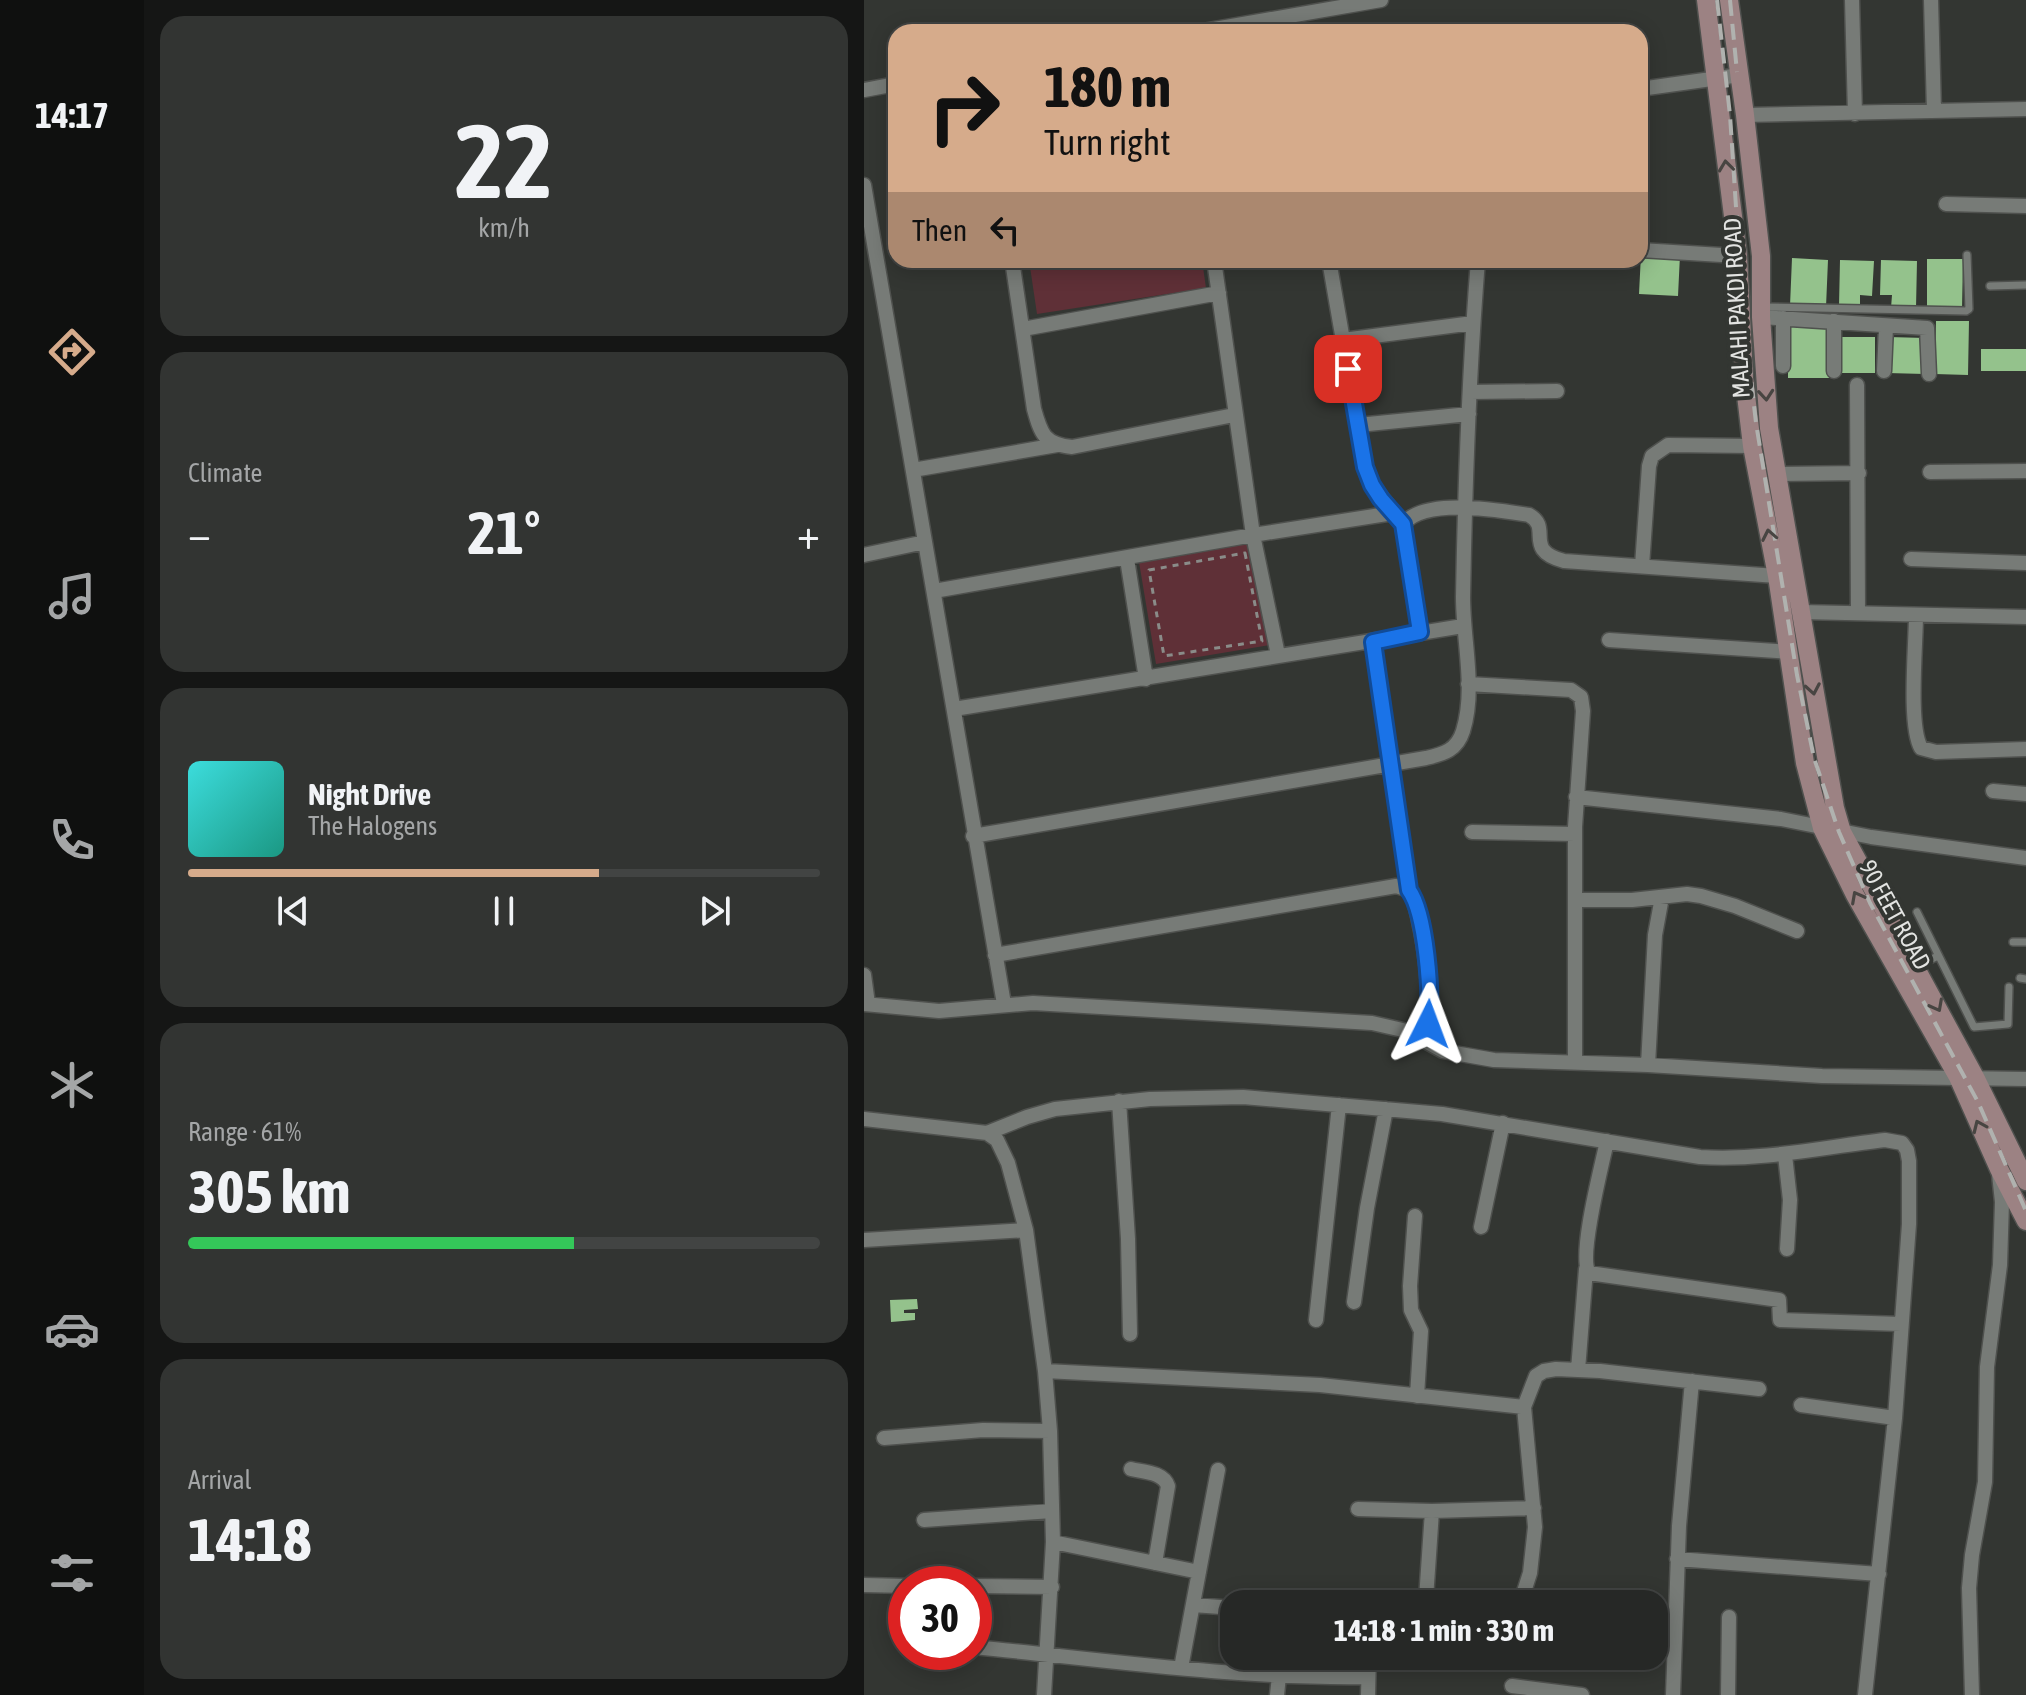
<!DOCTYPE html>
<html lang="en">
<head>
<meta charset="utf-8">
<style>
	body { margin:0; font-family:"Asap Condensed",sans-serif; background:#323432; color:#f1f3f6; height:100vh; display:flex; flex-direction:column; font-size:30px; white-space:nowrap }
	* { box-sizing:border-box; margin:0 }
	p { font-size:26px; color:#a4a6a7 }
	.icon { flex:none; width:44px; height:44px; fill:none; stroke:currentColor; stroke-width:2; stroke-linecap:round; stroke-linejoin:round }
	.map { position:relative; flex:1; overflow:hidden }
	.sheet { display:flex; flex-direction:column; gap:16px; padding:16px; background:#151615; width:720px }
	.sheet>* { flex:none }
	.banner { position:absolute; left:24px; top:24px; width:760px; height:244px; border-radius:24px; box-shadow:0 4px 20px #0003,0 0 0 2px #424443; background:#d6ab8b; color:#111; overflow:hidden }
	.speed { position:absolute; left:24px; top:1566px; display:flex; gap:16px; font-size:40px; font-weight:700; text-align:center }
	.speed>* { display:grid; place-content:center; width:104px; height:104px; border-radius:50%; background:#262826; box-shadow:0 4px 20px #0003,0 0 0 2px #424443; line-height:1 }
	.speed .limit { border:12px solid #d22; background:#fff; color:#111 }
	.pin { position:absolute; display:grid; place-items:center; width:68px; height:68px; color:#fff; margin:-34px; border-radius:16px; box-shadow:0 4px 12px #0006 }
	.me { position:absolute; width:88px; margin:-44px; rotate:3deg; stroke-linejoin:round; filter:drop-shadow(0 0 6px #0008) }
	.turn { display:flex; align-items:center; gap:28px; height:168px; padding:0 24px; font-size:36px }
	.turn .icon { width:104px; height:104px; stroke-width:2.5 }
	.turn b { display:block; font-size:56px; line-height:68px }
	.then { display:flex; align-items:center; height:76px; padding:0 24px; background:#0003; gap:16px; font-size:30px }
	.big { font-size:60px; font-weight:700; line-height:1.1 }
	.sheet .card { flex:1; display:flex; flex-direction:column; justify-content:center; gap:12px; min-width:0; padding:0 28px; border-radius:24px; background:#323432 }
	.sheet .dial { align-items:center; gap:0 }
	.dial b { font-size:104px; line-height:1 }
	.song { display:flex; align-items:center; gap:24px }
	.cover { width:96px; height:96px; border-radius:12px; background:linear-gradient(135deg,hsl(180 70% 55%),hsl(170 70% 35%)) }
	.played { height:8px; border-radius:4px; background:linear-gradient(90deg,#d6ab8b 65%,#424443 65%) }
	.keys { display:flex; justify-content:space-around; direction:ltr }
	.heat { display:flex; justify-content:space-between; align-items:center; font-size:44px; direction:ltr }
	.charge { height:12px; border-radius:6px; background:linear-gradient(90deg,#34c759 61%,#424443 0) }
	.trip { position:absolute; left:356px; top:1590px; width:448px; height:80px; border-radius:24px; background:#262826; box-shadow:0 4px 20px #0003,0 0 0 2px #424443; font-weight:700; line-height:80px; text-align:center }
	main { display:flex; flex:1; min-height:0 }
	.menu { display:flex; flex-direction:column; width:144px; justify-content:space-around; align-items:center; background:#0f100f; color:#a4a6a7 }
	.menu .icon { width:56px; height:56px }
	.menu .active { color:#d6ab8b }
	.menu b { font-size:36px; color:#f1f3f6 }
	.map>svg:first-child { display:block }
</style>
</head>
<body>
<main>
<nav class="menu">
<b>14:17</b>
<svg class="icon active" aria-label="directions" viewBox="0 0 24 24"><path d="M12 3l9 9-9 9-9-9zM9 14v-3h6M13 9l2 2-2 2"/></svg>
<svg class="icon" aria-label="music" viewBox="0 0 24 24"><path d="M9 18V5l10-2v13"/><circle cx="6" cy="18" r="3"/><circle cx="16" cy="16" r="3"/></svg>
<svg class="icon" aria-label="phone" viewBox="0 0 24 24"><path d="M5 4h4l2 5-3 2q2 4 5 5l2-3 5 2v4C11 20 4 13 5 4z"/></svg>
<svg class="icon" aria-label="climate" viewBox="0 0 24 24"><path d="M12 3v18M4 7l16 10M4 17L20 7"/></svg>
<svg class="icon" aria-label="car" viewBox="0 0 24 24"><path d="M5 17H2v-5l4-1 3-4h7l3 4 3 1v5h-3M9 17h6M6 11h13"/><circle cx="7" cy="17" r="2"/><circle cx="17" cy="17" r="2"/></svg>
<svg class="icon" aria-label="filters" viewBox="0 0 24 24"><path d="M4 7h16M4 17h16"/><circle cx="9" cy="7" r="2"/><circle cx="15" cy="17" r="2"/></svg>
</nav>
<section class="sheet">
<div class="card dial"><b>22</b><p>km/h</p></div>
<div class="card"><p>Climate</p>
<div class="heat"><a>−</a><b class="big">21°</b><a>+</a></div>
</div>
<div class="card">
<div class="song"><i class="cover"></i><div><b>Night Drive</b><p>The Halogens</p></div></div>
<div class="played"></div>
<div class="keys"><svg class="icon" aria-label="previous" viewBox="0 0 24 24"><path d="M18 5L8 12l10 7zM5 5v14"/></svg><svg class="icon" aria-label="pause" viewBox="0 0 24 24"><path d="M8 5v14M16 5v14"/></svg><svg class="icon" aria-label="next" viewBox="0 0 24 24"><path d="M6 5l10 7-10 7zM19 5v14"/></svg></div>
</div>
<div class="card"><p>Range · 61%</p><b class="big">305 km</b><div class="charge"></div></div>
<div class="card"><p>Arrival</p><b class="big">14:18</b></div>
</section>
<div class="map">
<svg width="1162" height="1695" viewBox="0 0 1162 1695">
	<rect width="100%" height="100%" fill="#333632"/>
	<path fill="#5f3037" d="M165 260H338L342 288 173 314Z
		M390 540 406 645 292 664 275 562Z"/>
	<path fill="#94c28c" d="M777 254 816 255 814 296 775 294Z
		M928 258 964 260 962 307 926 306Z
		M1063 259H1099L1098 310 1063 309Z
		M976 260 1010 261 1008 296 996 295V306H975Z
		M1017 260 1053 261 1052 308H1027L1028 295H1016Z
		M1072 321H1105L1104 375 1071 374Z
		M924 325H965V378H924Z
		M973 337H1011V373H973Z
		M1024 337 1062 338 1061 374 1023 373Z
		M1117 349H1162V371H1117Z
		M53 1299 54 1309 40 1310V1313H51V1320L27 1322 26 1300Z"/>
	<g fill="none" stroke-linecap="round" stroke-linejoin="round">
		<defs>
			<path id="lane" d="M1126 286 1162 285
				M899 307 1102 311 1105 309 1103 255
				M1053 912 1110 1027 1144 1024 1145 987
				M1149 942H1162
				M1053 966 1074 956
				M1156 978 1162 979"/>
			<path id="street" d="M988 0 991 114
				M1067 0 1070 111
				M333 32 517 0
				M776 89 876 75
				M0 90 32 84
				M881 115 1162 109
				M0 185 140 1004
				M1082 204 1162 206
				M776 250 874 256
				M148 260 170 409C177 434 180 444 208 447L370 415
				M350 260 389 535 414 655
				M465 260 501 467 508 485 534 518
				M897 317 1063 328 1065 374
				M159 329 355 293
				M479 340 609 323
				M919 366V318
				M970 371V321
				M1020 371 1022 327
				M993 385 994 613
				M606 392 693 391
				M494 425 605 414
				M49 470 193 445
				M1066 472 1162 471
				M913 474 995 473
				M0 555 61 542
				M263 559 282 679
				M1047 559 1162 563
				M778 566 785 466 788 456 804 445 888 446
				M70 591 389 535 529 513
				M937 612 1162 617
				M1052 615C1052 644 1044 725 1057 748L1072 752 1162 749
				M556 632 539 524C562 497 633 510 665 515 689 528 658 550 700 561L913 576
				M745 640 926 652
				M509 642 545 890
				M604 684 707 690 717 697 719 711 711 827V1062
				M90 709 599 626
				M1129 791 1162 794
				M712 797 917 819 1007 837 1162 858
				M608 832 711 834
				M109 836 562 758C580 754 593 750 599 731 612 689 599 641 599 597 601 485 605 372 614 260
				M711 900H768L823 894 837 896 871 906 933 931
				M131 955 532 886 545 890 549 895C562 947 568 988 562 1041
				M0 975 4 1004
				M0 1004 75 1011 169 1003 508 1023 543 1031 579 1051 630 1060 784 1065 958 1076 1162 1079
				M784 1065 791 935 798 897
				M255 1101 264 1239 266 1334
				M0 1119 123 1133 133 1140 144 1163 162 1230 181 1371 186 1431 189 1542 180 1695
				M123 1133 163 1117 191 1109 286 1099 379 1097 578 1114 836 1157C900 1161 959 1147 1021 1140L1038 1143 1043 1150 1045 1161V1224L1031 1418 1001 1695
				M743 1141C738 1165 714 1256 725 1273L915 1300 916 1320 1037 1324
				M921 1155 926 1200 923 1249
				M551 1216 546 1286 547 1310 557 1331 553 1396
				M617 1227 639 1123
				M0 1240 162 1230
				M490 1302 503 1208 522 1109
				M452 1320 475 1105
				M714 1370 722 1269
				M181 1371 456 1385 660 1407
				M937 1405 1031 1418
				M20 1438 119 1430 186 1431
				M267 1469C280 1472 299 1472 304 1486L291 1563
				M494 1509 568 1511 670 1508
				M60 1520 188 1511
				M189 1542 335 1572
				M813 1559 1015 1574
				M0 1585 42 1586
				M110 1586 188 1587
				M562 1599 568 1511
				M510 1604 527 1600 647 1603 657 1601 666 1573 671 1527 660 1407 672 1376 680 1371 692 1369 736 1371 895 1389
				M329 1605 370 1608
				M110 1647C241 1660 373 1679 504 1677
				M317 1668 354 1470
				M648 1686 718 1695
				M413 1695 415 1676
				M504 1695 505 1656
				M809 1695 815 1526 828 1381
				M864 1695 865 1617
				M1108 1695 1105 1588 1108 1555 1121 1482 1123 1367 1136 1265 1138 1202 1135 1174"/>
			<path id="secondary" d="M842 0 874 256 880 378 888 446 913 576 941 763 958 828 991 895 1094 1077 1135 1169 1162 1221
				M865 0 881 115 897 256V317L905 428 971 808 978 832 1111 1077 1162 1181"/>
		</defs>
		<use href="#lane" stroke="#4f514e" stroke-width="10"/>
		<use href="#street" stroke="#4f514e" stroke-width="17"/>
		<use href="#secondary" stroke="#4f514e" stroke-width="21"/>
		<path stroke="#8a8c89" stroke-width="3" stroke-dasharray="6 6" stroke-linecap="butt" d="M381 553 398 641 300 656 285 570Z"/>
		<use href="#lane" stroke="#777b77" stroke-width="7"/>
		<use href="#street" stroke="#777b77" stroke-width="14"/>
		<use href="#secondary" stroke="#9c8283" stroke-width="18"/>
		<path stroke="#b0b2af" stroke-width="4" stroke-dasharray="16 8" stroke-linecap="butt" d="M853 0 866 115 878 299 892 423 933 675 950 758 975 832 1006 903 1114 1102 1162 1211
			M866 0 873 72"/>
	</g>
	<defs><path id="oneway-chevron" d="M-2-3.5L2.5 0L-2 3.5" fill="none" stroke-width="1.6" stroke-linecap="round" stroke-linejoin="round" transform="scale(2)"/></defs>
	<g stroke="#484542">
		<use href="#oneway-chevron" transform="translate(862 166) rotate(-97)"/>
		<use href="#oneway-chevron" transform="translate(902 395) rotate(85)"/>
		<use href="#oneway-chevron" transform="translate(905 535) rotate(-101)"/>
		<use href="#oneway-chevron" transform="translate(949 689) rotate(80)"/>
		<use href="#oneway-chevron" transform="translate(993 897) rotate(-118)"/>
		<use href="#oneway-chevron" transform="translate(1073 1006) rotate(62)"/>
		<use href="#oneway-chevron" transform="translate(1115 1126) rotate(-114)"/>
	</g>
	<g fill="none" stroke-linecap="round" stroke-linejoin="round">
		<defs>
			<path id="route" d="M484 369 501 467 508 485 517 499 539 524 556 632 509 642 545 890C562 914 568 994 564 1024"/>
		</defs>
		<use href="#route" stroke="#114b97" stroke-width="20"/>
		<use href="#route" stroke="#1a73e8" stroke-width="14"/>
	</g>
	<g text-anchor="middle" stroke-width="8" stroke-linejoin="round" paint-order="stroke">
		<g font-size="24" fill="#e3e4e2" stroke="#333632">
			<text transform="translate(873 308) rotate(-93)" y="8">MALAHI PAKDI ROAD</text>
			<text transform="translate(1031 915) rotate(61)" y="8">90 FEET ROAD</text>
		</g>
	</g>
</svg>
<div class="speed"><div class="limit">30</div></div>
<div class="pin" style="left:484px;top:369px;background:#d93025"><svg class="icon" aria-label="arrive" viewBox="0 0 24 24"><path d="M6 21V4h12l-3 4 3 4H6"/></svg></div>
<svg class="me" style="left:564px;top:1024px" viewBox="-20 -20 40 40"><path d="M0-17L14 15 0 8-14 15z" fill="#1a73e8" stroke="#fff" stroke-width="4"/></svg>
<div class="trip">14:18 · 1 min · 330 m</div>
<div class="banner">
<div class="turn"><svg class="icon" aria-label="right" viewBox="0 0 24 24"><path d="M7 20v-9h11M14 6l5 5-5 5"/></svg><div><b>180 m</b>Turn right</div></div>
<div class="then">Then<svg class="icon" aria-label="left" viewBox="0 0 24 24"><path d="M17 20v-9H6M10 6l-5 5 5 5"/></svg></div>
</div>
</div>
</main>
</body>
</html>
